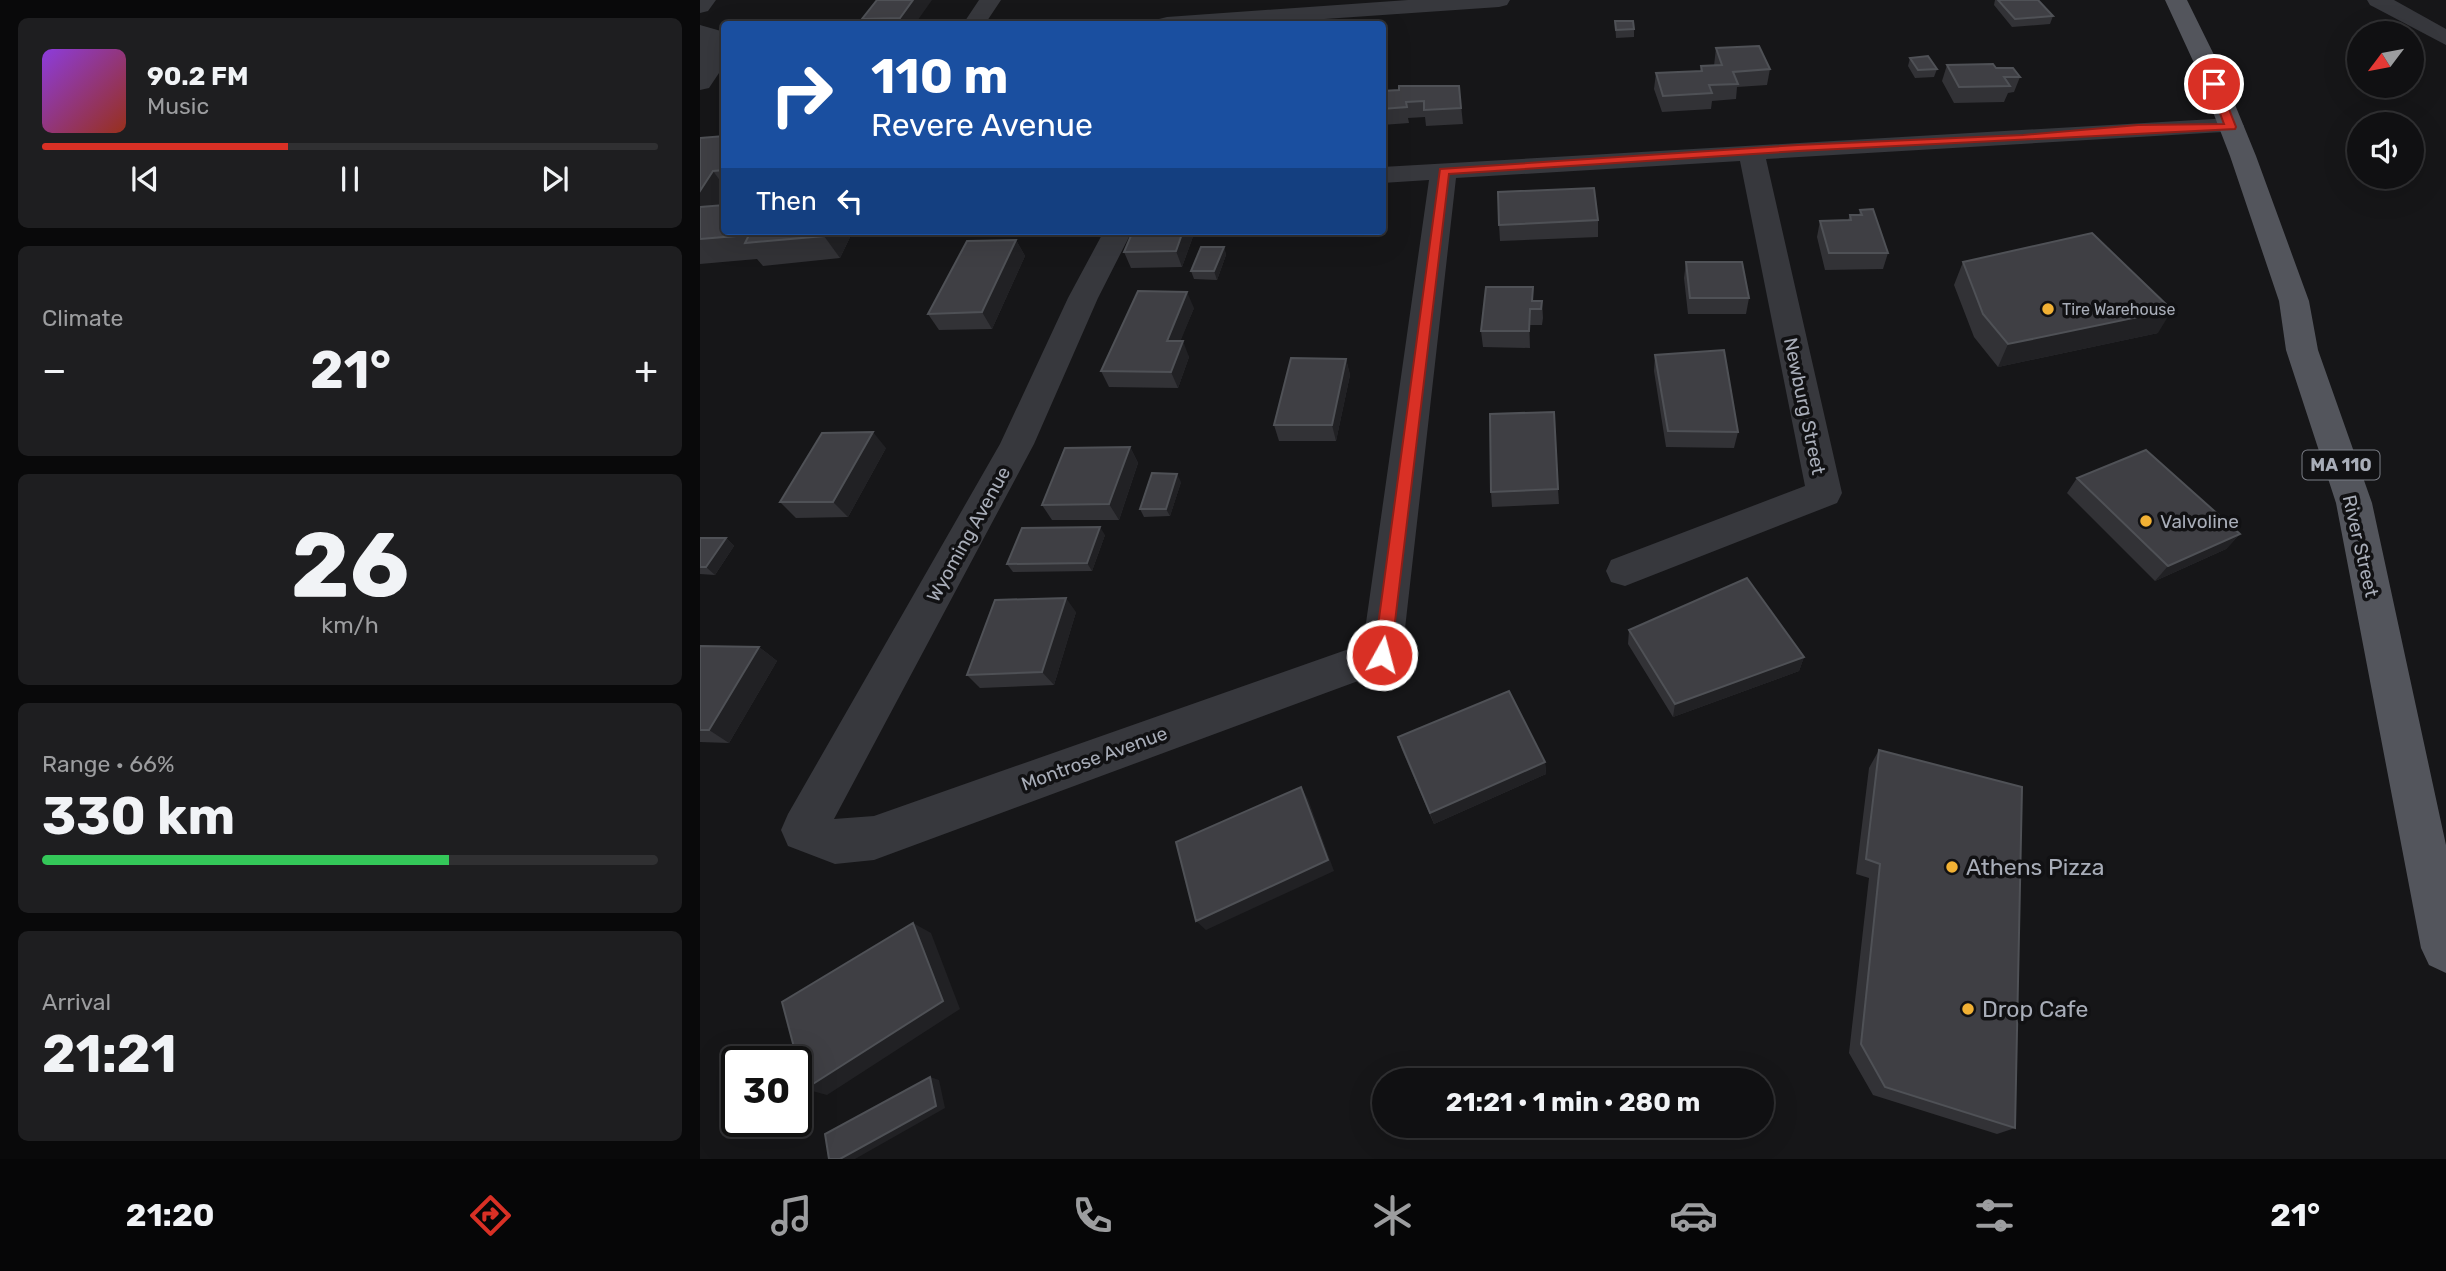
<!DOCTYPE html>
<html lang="en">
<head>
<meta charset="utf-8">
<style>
	body { margin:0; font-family:Rubik,sans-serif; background:#1e1e20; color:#f1f3f6; height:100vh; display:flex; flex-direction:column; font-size:26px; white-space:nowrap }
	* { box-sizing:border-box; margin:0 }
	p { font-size:23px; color:#9c9d9f }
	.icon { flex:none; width:38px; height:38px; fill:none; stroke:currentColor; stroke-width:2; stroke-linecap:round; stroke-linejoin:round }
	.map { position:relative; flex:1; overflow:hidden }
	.drawer { display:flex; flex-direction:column; gap:18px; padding:18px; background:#09090a; width:700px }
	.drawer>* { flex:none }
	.banner { position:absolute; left:21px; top:21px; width:665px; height:214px; border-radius:7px; box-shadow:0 7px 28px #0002,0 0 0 2px #303032; background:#1a4fa0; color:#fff; overflow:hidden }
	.needle { width:46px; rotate:238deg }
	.controls { position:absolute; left:1647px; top:21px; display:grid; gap:14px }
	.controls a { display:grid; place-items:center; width:77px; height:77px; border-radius:50%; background:#101012; box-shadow:0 7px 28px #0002,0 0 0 2px #303032; font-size:35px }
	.speed { position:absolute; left:21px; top:1046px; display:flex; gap:14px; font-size:35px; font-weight:700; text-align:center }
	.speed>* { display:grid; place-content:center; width:91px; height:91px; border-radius:50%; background:#101012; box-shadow:0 7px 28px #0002,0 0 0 2px #303032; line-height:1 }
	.speed .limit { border:4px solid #111; border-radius:10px; background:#fff; color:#111 }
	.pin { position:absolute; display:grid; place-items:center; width:60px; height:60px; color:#fff; margin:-30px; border:4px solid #fff; border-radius:50%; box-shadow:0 2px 7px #0007 }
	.me { position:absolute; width:77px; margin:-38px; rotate:7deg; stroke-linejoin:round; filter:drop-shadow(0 0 5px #0008) }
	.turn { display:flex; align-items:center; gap:24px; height:147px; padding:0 35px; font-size:32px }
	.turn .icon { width:91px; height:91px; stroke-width:2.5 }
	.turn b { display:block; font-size:49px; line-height:60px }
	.then { display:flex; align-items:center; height:66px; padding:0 35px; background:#0003; gap:14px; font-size:26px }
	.big { font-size:52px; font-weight:700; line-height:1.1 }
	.drawer .card { flex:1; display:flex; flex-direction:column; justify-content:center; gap:10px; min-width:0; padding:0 24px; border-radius:10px; background:#1e1e20 }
	.drawer .dial { align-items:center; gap:0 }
	.dial b { font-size:91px; line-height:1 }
	.song { display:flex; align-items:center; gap:21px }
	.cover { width:84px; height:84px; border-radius:10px; background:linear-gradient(135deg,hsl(270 70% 55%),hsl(10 70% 35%)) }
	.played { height:7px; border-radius:4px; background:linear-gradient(90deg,#d93025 40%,#303032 40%) }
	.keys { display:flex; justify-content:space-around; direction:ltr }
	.heat { display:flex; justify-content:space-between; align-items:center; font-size:38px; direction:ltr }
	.charge { height:10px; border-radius:5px; background:linear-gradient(90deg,#34c759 66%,#303032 0) }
	.trip { position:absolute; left:672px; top:1068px; width:402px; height:70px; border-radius:35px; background:#101012; box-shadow:0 7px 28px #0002,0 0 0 2px #303032; font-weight:700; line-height:70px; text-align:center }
	.dock { display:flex; height:112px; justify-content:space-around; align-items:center; background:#060607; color:#9c9d9f }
	.dock .icon { width:49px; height:49px }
	.dock .current { color:#d93025 }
	.dock b { font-size:32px; color:#f1f3f6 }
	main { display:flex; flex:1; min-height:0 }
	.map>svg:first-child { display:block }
</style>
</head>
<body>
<main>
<section class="drawer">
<div class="card">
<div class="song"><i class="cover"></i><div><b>90.2 FM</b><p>Music</p></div></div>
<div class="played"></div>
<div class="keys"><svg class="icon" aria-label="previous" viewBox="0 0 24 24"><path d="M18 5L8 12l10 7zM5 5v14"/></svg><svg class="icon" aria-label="pause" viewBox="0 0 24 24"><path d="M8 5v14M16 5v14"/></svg><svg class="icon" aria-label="next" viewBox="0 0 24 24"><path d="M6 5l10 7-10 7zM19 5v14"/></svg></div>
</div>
<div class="card"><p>Climate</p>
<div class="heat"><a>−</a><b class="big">21°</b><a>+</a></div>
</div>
<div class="card dial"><b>26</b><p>km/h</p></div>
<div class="card"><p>Range · 66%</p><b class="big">330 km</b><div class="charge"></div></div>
<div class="card"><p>Arrival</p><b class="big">21:21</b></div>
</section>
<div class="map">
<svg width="1746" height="1159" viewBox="0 0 1746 1159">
	<rect width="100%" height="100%" fill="#161618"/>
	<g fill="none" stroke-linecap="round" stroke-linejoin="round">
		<path fill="#37383d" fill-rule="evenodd" d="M0 0H16L8 11 0 13Z
			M279 0H301L285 24H263Z
			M708 0H810L807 5 799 7 552 24H456L459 19 467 17Z
			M1667 0H1694L1746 29V45L1670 5Z
			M0 25 21 31 24 36 19 73 9 88 0 90Z
			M1531 118 1540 121 1544 126 1540 131 1066 159 1142 493 1137 503 925 586 911 582 906 571 911 560 1105 486 1040 161 756 178 702 655 696 667 174 860 135 864 88 846 81 830 88 814 300 444 368 298 404 231H432L398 298 334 444 134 819 174 816 663 644 729 180 682 183V167Z"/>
		<path fill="#53555c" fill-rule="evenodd" d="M1465 0H1487L1518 63 1556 156 1609 301 1618 350 1672 503 1746 845V973L1729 965 1721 948 1636 503 1586 350 1579 301 1530 156 1494 63Z"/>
	</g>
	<path fill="#323236" d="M177 0 215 24H166L162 19Z
		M1295 0H1338L1353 16 1350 24 1312 27 1294 5Z
		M915 21 934 29V37L916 38Z
		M1016 48 1070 69 1067 85 1037 87 1036 99 1012 101 1011 109 962 112 954 89 956 73 1000 71 1001 66H1014Z
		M1210 58 1237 69 1234 77 1215 78 1208 66Z
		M1247 65 1296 68 1320 77 1314 92 1308 93 1304 102 1254 103 1242 81Z
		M759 86 763 124 726 126 725 117 708 118 709 123 682 125V91Z
		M24 136V204L23 205 24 231H153L140 258 63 266 57 259 0 264V138Z
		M1160 210 1188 253 1183 269 1125 270 1117 237 1120 221 1148 220 1150 215H1159Z
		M898 220V237L800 241 799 225Z
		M433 231H495L482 267 431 268 424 252Z
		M316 240 325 256 292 329 239 330 228 314Z
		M524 247 526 255 517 280 494 279 491 271Z
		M986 262 1049 298 1046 314H988L984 278Z
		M1263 262 1458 333 1298 367 1274 337 1254 285Z
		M833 301H842L843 318 842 325H830V348L783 347 781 331Z
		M494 308 480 341 489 357 478 388 409 387 401 371Z
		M955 355 1038 432 1034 448 966 447 954 371Z
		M646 359 650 375 636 441H579L574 425Z
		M430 447 438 463 419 520H352L342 505Z
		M186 448 148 517 96 518 80 502Z
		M1377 478 1540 534 1526 549 1455 581 1367 493Z
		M481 482 470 516 444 517 440 509Z
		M858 489 859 504 792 507 791 492Z
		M405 535 392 571 313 572 307 564Z
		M0 538H26L34 546 15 575 0 574Z
		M376 612 354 685 280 688 267 675Z
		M929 630 1104 657 1099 671 973 717 928 644Z
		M0 646 59 647 77 661 29 743 0 742Z
		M698 737 845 762 846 774 734 824 702 750Z
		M1179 750 1315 1128 1297 1134 1173 1095 1149 1053 1169 878 1156 874 1169 768Z"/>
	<path fill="#212124" d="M213 0H232L215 24H204L200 18Z
		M13 171 24 186V204L8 231 0 222V191Z
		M126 231H153L140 258 124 236Z
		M483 231H495L482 267 476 251Z
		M316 240 325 256 292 329 282 312Z
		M524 247 526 255 517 280 514 271Z
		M487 292 494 308 474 357 467 341Z
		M830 309V348L829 331Z
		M1472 310 1458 333 1298 367 1308 344Z
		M483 341 489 357 478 388 471 372Z
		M646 359 650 375 636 441 632 425Z
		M173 432 186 448 148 517 133 502Z
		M430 447 438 463 419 520 409 504Z
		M477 474 481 482 470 516 466 509Z
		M400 527 405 535 392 571 387 563Z
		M1540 534 1526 549 1455 581 1468 566Z
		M26 538 34 546 15 575 6 567Z
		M366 598 376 612 354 685 342 672Z
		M59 647 77 661 29 743 9 730Z
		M1104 657 1099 671 973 717 975 704Z
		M845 762 846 774 734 824 730 813Z
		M601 787 608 799 634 871 506 930 496 921Z
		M213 923 231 933 260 1009 127 1095 105 1089Z
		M230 1077 239 1080 245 1108 155 1159H140Z"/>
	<path fill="#3f3f44" stroke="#4f5156" stroke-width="2" d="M177 0H213L200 18 162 19Z
		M1298 0H1338L1353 16 1315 19Z
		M915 21H933L934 29 916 30Z
		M1059 46 1070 69 1033 72 1038 84 1009 85 1012 93 963 96 956 73 1002 71 1001 66 1022 65 1016 48Z
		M1228 56 1237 69 1218 70 1210 58Z
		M1293 64 1296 68H1313L1320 77H1304L1310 86 1259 87 1247 65Z
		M699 86H759L761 108 724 110V101L706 102 707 107 682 109V91L699 90Z
		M24 136V170L13 171 0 191V138Z
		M894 188 898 220 799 225 798 192Z
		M24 205V231H126L124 236 45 243 49 235 0 239V207Z
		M1173 209 1188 253H1129L1120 221 1151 220 1150 215H1162L1160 210Z
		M433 231H483L476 251 424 252Z
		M1392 233 1472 310 1308 344 1283 314 1263 262Z
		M316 240 282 312 228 314 267 241Z
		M501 247H524L514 271H491Z
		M986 262H1042L1049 298H990Z
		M786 287H833L832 301H842L841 309H830L829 331H781Z
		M438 291 487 292 467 341H483L471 372 401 371Z
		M1024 350 1038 432 968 431 955 355Z
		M591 358 646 359 632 425H574Z
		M854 412 858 489 791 492 790 414Z
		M173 432 133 502H80L122 433Z
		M430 447 409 504 342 505 365 448Z
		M1446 450 1540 534 1468 566 1377 478Z
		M452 473 477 474 466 509H440Z
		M400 527 387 563 307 564 322 528Z
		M0 538H26L6 567H0Z
		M1047 578 1104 657 975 704 929 630Z
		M366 598 342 672 267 675 295 600Z
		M0 646 59 647 9 730H0Z
		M809 691 845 762 730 813 698 737Z
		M1179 750 1322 787 1315 1128 1185 1087 1161 1044 1180 864 1166 859Z
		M601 787 628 860 496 921 476 842Z
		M213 923 243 1001 105 1089 82 1002Z
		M230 1077 236 1106 140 1159H129L125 1134Z"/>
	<path fill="#d93025" stroke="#8d1f18" stroke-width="2" d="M1514 81 1519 84 1536 127 1535 129 1098 151 749 174 691 655 688 660 682 662 676 660 674 655 740 169 1098 145 1323 135 1438 125 1524 124 1509 84Z"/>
	<g fill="#f2b134" stroke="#111113" stroke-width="2.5">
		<circle cx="1348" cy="309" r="7"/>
		<circle cx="1446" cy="521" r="7"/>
		<circle cx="1252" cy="867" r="7"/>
		<circle cx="1268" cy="1009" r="7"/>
	</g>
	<g text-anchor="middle" stroke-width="7" stroke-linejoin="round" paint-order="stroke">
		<g font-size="16" fill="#a8adb8" stroke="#111113" text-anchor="start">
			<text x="1362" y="315">Tire Warehouse</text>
		</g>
		<rect fill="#111113" stroke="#7b7e86" stroke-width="2" x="1602.5" y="450.5" width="77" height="29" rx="5"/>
		<g font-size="18" font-weight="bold" fill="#a8adb8">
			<text x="1641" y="471">MA 110</text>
		</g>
		<g font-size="19" fill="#a8adb8" stroke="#111113">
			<text transform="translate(1105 406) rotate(78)" y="7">Newburg Street</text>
			<text transform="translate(268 534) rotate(-61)" y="7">Wyoming Avenue</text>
			<text transform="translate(1661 546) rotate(77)" y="7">River Street</text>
			<text transform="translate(394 758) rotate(-20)" y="7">Montrose Avenue</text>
		</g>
		<g font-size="19" fill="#a8adb8" stroke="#111113" text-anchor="start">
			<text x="1460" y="528">Valvoline</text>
		</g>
		<g font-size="23" fill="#a8adb8" stroke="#111113" text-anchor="start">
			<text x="1266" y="875">Athens Pizza</text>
			<text x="1282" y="1017">Drop Cafe</text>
		</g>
	</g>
</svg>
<div class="controls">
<a><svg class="needle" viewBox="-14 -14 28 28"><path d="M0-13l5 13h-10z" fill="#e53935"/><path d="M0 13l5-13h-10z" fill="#9c9d9f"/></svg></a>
<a><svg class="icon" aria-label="sound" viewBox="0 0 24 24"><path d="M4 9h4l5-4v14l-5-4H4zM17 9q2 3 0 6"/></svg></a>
</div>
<div class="speed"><div class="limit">30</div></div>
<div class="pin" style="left:1514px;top:84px;background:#d93025"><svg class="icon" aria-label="arrive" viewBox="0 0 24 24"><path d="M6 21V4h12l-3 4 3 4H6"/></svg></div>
<svg class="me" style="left:682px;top:655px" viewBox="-20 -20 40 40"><circle r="17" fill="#d93025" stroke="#fff" stroke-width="3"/><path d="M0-11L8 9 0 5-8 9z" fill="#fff"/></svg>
<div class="trip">21:21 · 1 min · 280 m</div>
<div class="banner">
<div class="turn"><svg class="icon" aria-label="right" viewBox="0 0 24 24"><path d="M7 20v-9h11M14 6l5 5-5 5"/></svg><div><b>110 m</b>Revere Avenue</div></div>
<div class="then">Then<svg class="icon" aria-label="left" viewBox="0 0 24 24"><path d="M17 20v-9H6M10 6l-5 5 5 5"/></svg></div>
</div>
</div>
</main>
<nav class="dock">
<b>21:20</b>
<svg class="icon current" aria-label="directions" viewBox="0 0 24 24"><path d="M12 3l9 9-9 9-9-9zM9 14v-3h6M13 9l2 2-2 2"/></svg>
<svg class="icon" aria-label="music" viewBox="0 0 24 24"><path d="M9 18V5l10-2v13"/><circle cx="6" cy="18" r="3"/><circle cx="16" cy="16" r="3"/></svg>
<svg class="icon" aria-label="phone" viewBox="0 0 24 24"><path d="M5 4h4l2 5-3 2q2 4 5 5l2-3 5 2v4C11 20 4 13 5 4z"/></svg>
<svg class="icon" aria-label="climate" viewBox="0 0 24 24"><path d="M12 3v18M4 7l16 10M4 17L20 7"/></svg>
<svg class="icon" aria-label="car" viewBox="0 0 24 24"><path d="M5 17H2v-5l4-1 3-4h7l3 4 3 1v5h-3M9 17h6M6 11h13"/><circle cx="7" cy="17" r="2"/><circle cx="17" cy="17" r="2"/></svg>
<svg class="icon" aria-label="filters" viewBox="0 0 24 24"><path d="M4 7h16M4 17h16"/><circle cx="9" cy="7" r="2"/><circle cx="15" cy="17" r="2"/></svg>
<b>21°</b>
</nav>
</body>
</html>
